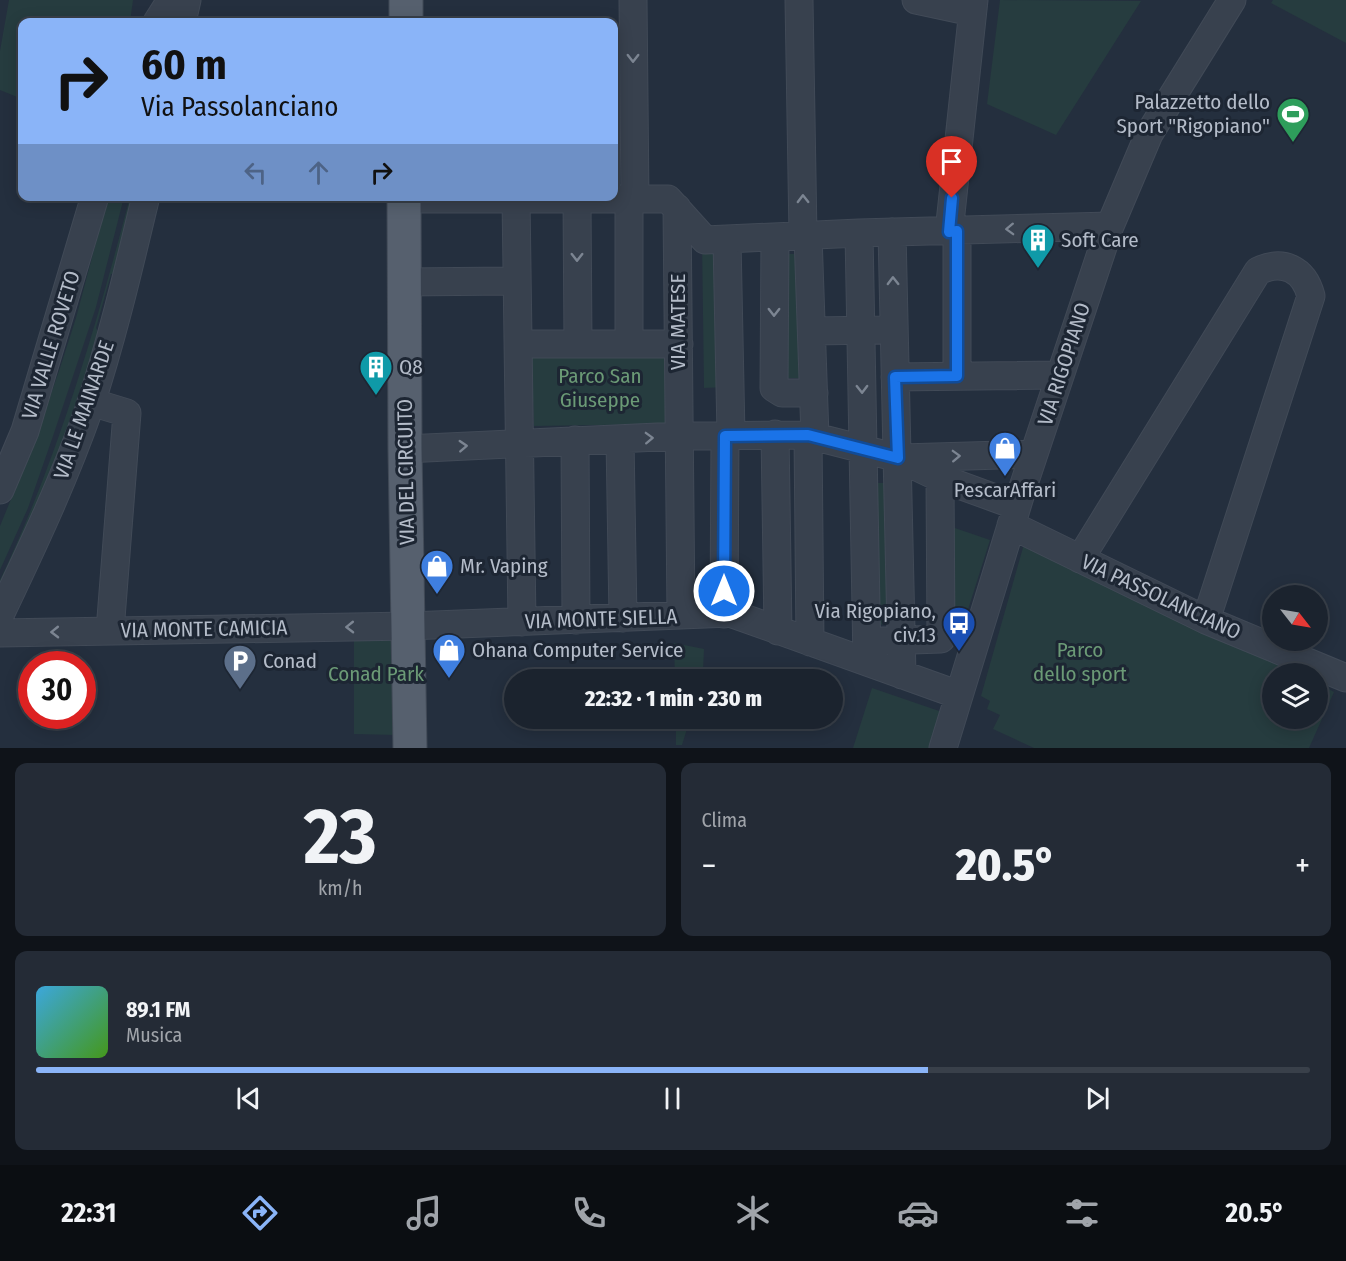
<!DOCTYPE html>
<html lang="it">
<head>
<meta charset="utf-8">
<style>
	body { margin:0; font-family:"Fira Sans Condensed",sans-serif; background:#242b36; color:#f1f3f6; height:100vh; display:flex; flex-direction:column; font-size:22px; white-space:nowrap }
	* { box-sizing:border-box; margin:0 }
	p { font-size:20px; color:#a0a4aa }
	.icon { flex:none; width:33px; height:33px; fill:none; stroke:currentColor; stroke-width:2; stroke-linecap:round; stroke-linejoin:round }
	.map { position:relative; height:748px; overflow:hidden }
	.side { display:flex; flex-direction:column; gap:15px; padding:15px; background:#0f1319; flex:1 }
	.side>* { flex:none }
	.banner { position:absolute; left:18px; top:18px; width:600px; height:183px; border-radius:12px; box-shadow:0 3px 15px #0003,0 0 0 2px #39404a; background:#8ab4f8; color:#111; overflow:hidden }
	.needle { width:39px; rotate:121deg }
	.fabs { position:absolute; left:1262px; top:585px; display:grid; gap:12px }
	.fabs a { display:grid; place-items:center; width:66px; height:66px; border-radius:50%; background:#1b232e; box-shadow:0 3px 15px #0003,0 0 0 2px #39404a; font-size:30px }
	.speed { position:absolute; left:18px; top:651px; display:flex; gap:12px; font-size:30px; font-weight:700; text-align:center }
	.speed>* { display:grid; place-content:center; width:78px; height:78px; border-radius:50%; background:#1b232e; box-shadow:0 3px 15px #0003,0 0 0 2px #39404a; line-height:1 }
	.speed .limit { border:9px solid #d22; background:#fff; color:#111 }
	.pin { position:absolute; display:grid; place-items:center; width:51px; height:51px; color:#fff; margin:-62px -26px; border-radius:50% 50% 50% 0; rotate:-45deg; box-shadow:0 0 6px #0007 }
	.pin .icon { rotate:45deg }
	.me { position:absolute; width:66px; margin:-33px; rotate:0deg; stroke-linejoin:round; filter:drop-shadow(0 0 4px #0008) }
	.turn { display:flex; align-items:center; gap:21px; height:126px; padding:0 24px; font-size:27px }
	.turn .icon { width:78px; height:78px; stroke-width:2.5 }
	.turn b { display:block; font-size:42px; line-height:51px }
	.lanes { display:flex; align-items:center; height:57px; padding:0 24px; background:#0003; justify-content:center; gap:30px; direction:ltr }
	.lanes .off { opacity:.35 }
	.big { font-size:45px; font-weight:800; line-height:1.1 }
	.side .widget { flex:1; display:flex; flex-direction:column; justify-content:center; gap:9px; min-width:0; padding:0 21px; border-radius:12px; background:#242b36 }
	.side .dial { align-items:center; gap:0 }
	.dial b { font-size:78px; line-height:1 }
	.song { display:flex; align-items:center; gap:18px }
	.cover { width:72px; height:72px; border-radius:9px; background:linear-gradient(135deg,hsl(200 70% 55%),hsl(100 70% 35%)) }
	.played { height:6px; border-radius:3px; background:linear-gradient(90deg,#8ab4f8 70%,#39404a 70%) }
	.keys { display:flex; justify-content:space-around; direction:ltr }
	.heat { display:flex; justify-content:space-between; align-items:center; font-size:33px; direction:ltr }
	.side .tiles { flex:1; display:grid; gap:15px; grid-template-columns:1fr 1fr }
	.widget:last-child { grid-column:span 2 }
	.trip { position:absolute; left:504px; top:669px; width:339px; height:60px; border-radius:30px; background:#1b232e; box-shadow:0 3px 15px #0003,0 0 0 2px #39404a; font-weight:800; line-height:60px; text-align:center }
	.menu { display:flex; height:96px; justify-content:space-around; align-items:center; background:#0b0e12; color:#a0a4aa }
	.menu .icon { width:42px; height:42px }
	.menu .active { color:#8ab4f8 }
	.menu b { font-size:27px; color:#f1f3f6 }
	.map>svg:first-child { display:block }
</style>
</head>
<body>
<div class="map">
<svg width="1346" height="748" viewBox="0 0 1346 748">
	<rect width="100%" height="100%" fill="#242f3e"/>
	<path fill="#263c3f" d="M9 0H133L130 22H22V99L0 90V51Z
		M1000 0 1141 1 1056 135 987 104Z
		M1273 0H1346V43L1271 3Z
		M108 197H124L96 307 52 439 28 508 0 570V526L34 443 59 371 76 318Z
		M130 197H137L117 273 111 274 96 328 99 333 63 441 33 521 0 593V580C58 458 96 327 130 197Z
		M702 240 725 256 728 387 704 388Z
		M778 254H803L805 378H779Z
		M670 350V424L534 426 531 351Z
		M867 483H888L891 624 870 625Z
		M949 526 990 540 960 635 948 630Z
		M1024 544 1313 673 1272 674V718H1317V680L1319 684 1334 692 1309 748H1034L993 729 1000 715 987 709 990 701 981 696Z
		M399 632 397 735 354 734V633Z
		M674 643 704 649 703 671 701 679H675Z
		M872 688 945 713 934 748H853Z
		M676 719H690L682 745H676Z"/>
	<g fill="none" stroke-linecap="round" stroke-linejoin="round">
		<defs>
			<path id="minor" d="M633 0 635 199
				M799 0 803 235
				M916 0 972 12
				M157 22 171 0
				M182 22 187 0
				M404 199H668L705 240 859 233 1110 226
				M516 199 522 622
				M577 199 578 344
				M629 199V344
				M677 208 681 615
				M957 231V376
				M892 232 902 675
				M949 232 974 0
				M859 233 867 662
				M808 235 815 436
				M775 237 774 388 782 393H814
				M727 240 731 435
				M404 282 517 281
				M812 331 880 330
				M518 344H679
				M895 377 1060 375
				M91 402 127 413 110 631
				M775 434 778 631
				M808 435 810 642
				M620 439 623 618
				M575 440 576 620
				M405 449 679 436 808 435 898 458 940 478 1017 506
				M902 458 1034 454
				M0 490 25 431 95 196
				M1011 525 1206 620 1346 678
				M1080 559 1258 271C1283 259 1304 269 1311 296L1206 620
				M724 614 725 436
				M0 615C32 548 64 480 89 409 112 340 129 267 146 196
				M0 633 409 626 730 613 959 695
				M883 641 941 639 940 478
				M943 748 1022 490 1110 226 1149 134 1232 0"/>
			<path id="major" d="M406 0V22
				M404 196 405 449 410 748"/>
		</defs>
		<use href="#minor" stroke="#414a57" stroke-width="29"/>
		<use href="#major" stroke="#414a57" stroke-width="35"/>
		<use href="#minor" stroke="#38414e" stroke-width="27"/>
		<use href="#major" stroke="#56606e" stroke-width="33"/>
	</g>
	<defs><path id="oneway-chevron" d="M-2-3.5L2.5 0L-2 3.5" fill="none" stroke-width="1.6" stroke-linecap="round" stroke-linejoin="round" transform="scale(1.5)"/></defs>
	<g stroke="#7c8592">
		<use href="#oneway-chevron" transform="translate(633 58) rotate(90)"/>
		<use href="#oneway-chevron" transform="translate(803 199) rotate(-91)"/>
		<use href="#oneway-chevron" transform="translate(1010 229) rotate(178)"/>
		<use href="#oneway-chevron" transform="translate(577 257) rotate(90)"/>
		<use href="#oneway-chevron" transform="translate(893 281) rotate(-91)"/>
		<use href="#oneway-chevron" transform="translate(774 312) rotate(90)"/>
		<use href="#oneway-chevron" transform="translate(862 389) rotate(89)"/>
		<use href="#oneway-chevron" transform="translate(649 438) rotate(-2)"/>
		<use href="#oneway-chevron" transform="translate(463 446) rotate(-3)"/>
		<use href="#oneway-chevron" transform="translate(956 456) rotate(-2)"/>
		<use href="#oneway-chevron" transform="translate(350 627) rotate(179)"/>
		<use href="#oneway-chevron" transform="translate(55 632) rotate(179)"/>
	</g>
	<g fill="none" stroke-linecap="round" stroke-linejoin="round">
		<defs>
			<path id="route" d="M724 591 725 436 808 435 898 458 895 377 957 376V231L949 232 952 198"/>
		</defs>
		<use href="#route" stroke="#114b97" stroke-width="15"/>
		<use href="#route" stroke="#1a73e8" stroke-width="10"/>
	</g>
	<defs>
		<symbol id="stadium-pin" viewBox="-11 -11 22 30"><path d="M0 17L-7.5 6A9.5 9.5 0 1 1 7.5 6Z" fill="#2e9e5b" stroke="#1d2633"/><path d="M0-5a6.5 5 0 1 0 0 10a6.5 5 0 1 0 0-10ZM-3.5-1.8h7v3.6h-7Z" fill="#fff"/></symbol>
		<symbol id="building-pin" viewBox="-11 -11 22 30"><path d="M0 17L-7.5 6A9.5 9.5 0 1 1 7.5 6Z" fill="#0f9aa8" stroke="#1d2633"/><path d="M-4-6H4V6H1V3H-1V6H-4ZM-2.5-4.3h1.7v1.8h-1.7ZM.8-4.3h1.7v1.8H.8ZM-2.5-1h1.7V.8h-1.7ZM.8-1h1.7V.8H.8Z" fill="#fff"/></symbol>
		<symbol id="shop-pin" viewBox="-11 -11 22 30"><path d="M0 17L-7.5 6A9.5 9.5 0 1 1 7.5 6Z" fill="#3f7fe0" stroke="#1d2633"/><path d="M-5-2.5h2.3a2.7 3.5 0 0 1 5.4 0H5L5.5 6h-11ZM-1.5-2.5h3a1.5 2.3 0 0 0-3 0Z" fill="#fff"/></symbol>
		<symbol id="bus-pin" viewBox="-11 -11 22 30"><path d="M0 17L-7.5 6A9.5 9.5 0 1 1 7.5 6Z" fill="#1a4fb4" stroke="#1d2633"/><path d="M-5-6H5V4H4V6H2V4H-2V6H-4V4H-5ZM-3.5-4V0h7V-4ZM-3.5 1.2v1.5H-2V1.2ZM2 1.2v1.5H3.5V1.2Z" fill="#fff"/></symbol>
		<symbol id="parking-pin" viewBox="-11 -11 22 30"><path d="M0 17L-7.5 6A9.5 9.5 0 1 1 7.5 6Z" fill="#5c6f8a" stroke="#1d2633"/><path d="M-3.5-5.5H1a3.5 3.5 0 0 1 0 7H-1V5.5H-3.5ZM-1-3.4V-.6H.8a1.4 1.4 0 0 0 0-2.8Z" fill="#fff"/></symbol>
	</defs>
	<g fill-rule="evenodd">
		<use href="#stadium-pin" x="1274" y="95" width="38" height="52"/>
		<use href="#building-pin" x="1019" y="221" width="38" height="52"/>
		<use href="#building-pin" x="357" y="348" width="38" height="52"/>
		<use href="#shop-pin" x="986" y="429" width="38" height="52"/>
		<use href="#shop-pin" x="418" y="547" width="38" height="52"/>
		<use href="#bus-pin" x="940" y="604" width="38" height="52"/>
		<use href="#shop-pin" x="430" y="631" width="38" height="52"/>
		<use href="#parking-pin" x="221" y="642" width="38" height="52"/>
	</g>
	<g text-anchor="middle" stroke-width="6" stroke-linejoin="round" paint-order="stroke">
		<g font-size="21" fill="#b4bcc9" stroke="#1d2633" text-anchor="start">
			<text x="1270" y="109" text-anchor="end">Palazzetto dello<tspan x="1270" dy="24">Sport "Rigopiano"</tspan></text>
			<text x="1061" y="247">Soft Care</text>
			<text x="399" y="374">Q8</text>
			<text x="1005" y="497" text-anchor="middle">PescarAffari</text>
			<text x="460" y="573">Mr. Vaping</text>
			<text x="936" y="618" text-anchor="end">Via Rigopiano,<tspan x="936" dy="24">civ.13</tspan></text>
			<text x="472" y="657">Ohana Computer Service</text>
			<text x="263" y="668">Conad</text>
		</g>
		<g font-size="21" fill="#b4bcc9" stroke="#1d2633">
			<text transform="translate(678 322) rotate(-90)" y="7">VIA MATESE</text>
			<text transform="translate(51 345) rotate(-73)" y="7">VIA VALLE ROVETO</text>
			<text transform="translate(1064 364) rotate(-72)" y="7">VIA RIGOPIANO</text>
			<text transform="translate(84 410) rotate(-71)" y="7">VIA LE MAINARDE</text>
			<text transform="translate(406 472) rotate(-91)" y="7">VIA DEL CIRCUITO</text>
			<text transform="translate(1161 597) rotate(25)" y="7">VIA PASSOLANCIANO</text>
			<text transform="translate(601 619) rotate(-2)" y="7">VIA MONTE SIELLA</text>
			<text transform="translate(204 629) rotate(-1)" y="7">VIA MONTE CAMICIA</text>
		</g>
		<g font-size="21" fill="#6b9a76" stroke="#1d2633">
			<text x="600" y="383">Parco San<tspan x="600" dy="24">Giuseppe</tspan></text>
			<text x="1080" y="657">Parco<tspan x="1080" dy="24">dello sport</tspan></text>
			<text x="376" y="681">Conad Park</text>
		</g>
	</g>
</svg>
<div class="fabs">
<a><svg class="needle" viewBox="-14 -14 28 28"><path d="M0-13l5 13h-10z" fill="#e53935"/><path d="M0 13l5-13h-10z" fill="#a0a4aa"/></svg></a>
<a><svg class="icon" aria-label="layers" viewBox="0 0 24 24"><path d="M12 4l9 5-9 5-9-5zM3 14l9 5 9-5"/></svg></a>
</div>
<div class="speed"><div class="limit">30</div></div>
<div class="pin" style="left:952px;top:198px;background:#d93025"><svg class="icon" aria-label="arrive" viewBox="0 0 24 24"><path d="M6 21V4h12l-3 4 3 4H6"/></svg></div>
<svg class="me" style="left:724px;top:591px" viewBox="-20 -20 40 40"><circle r="17" fill="#1a73e8" stroke="#fff" stroke-width="3"/><path d="M0-11L8 9 0 5-8 9z" fill="#fff"/></svg>
<div class="trip">22:32 · 1 min · 230 m</div>
<div class="banner">
<div class="turn"><svg class="icon" aria-label="right" viewBox="0 0 24 24"><path d="M7 20v-9h11M14 6l5 5-5 5"/></svg><div><b>60 m</b>Via Passolanciano</div></div>
<div class="lanes"><svg class="icon off" aria-label="left" viewBox="0 0 24 24"><path d="M17 20v-9H6M10 6l-5 5 5 5"/></svg><svg class="icon off" aria-label="ahead" viewBox="0 0 24 24"><path d="M12 20V5M6 11l6-6 6 6"/></svg><svg class="icon" aria-label="right" viewBox="0 0 24 24"><path d="M7 20v-9h11M14 6l5 5-5 5"/></svg></div>
</div>
</div>
<section class="side">
<div class="tiles">
<div class="widget dial"><b>23</b><p>km/h</p></div>
<div class="widget"><p>Clima</p>
<div class="heat"><a>−</a><b class="big">20.5°</b><a>+</a></div>
</div>
<div class="widget">
<div class="song"><i class="cover"></i><div><b>89.1 FM</b><p>Musica</p></div></div>
<div class="played"></div>
<div class="keys"><svg class="icon" aria-label="previous" viewBox="0 0 24 24"><path d="M18 5L8 12l10 7zM5 5v14"/></svg><svg class="icon" aria-label="pause" viewBox="0 0 24 24"><path d="M8 5v14M16 5v14"/></svg><svg class="icon" aria-label="next" viewBox="0 0 24 24"><path d="M6 5l10 7-10 7zM19 5v14"/></svg></div>
</div>
</div>
</section>
<nav class="menu">
<b>22:31</b>
<svg class="icon active" aria-label="directions" viewBox="0 0 24 24"><path d="M12 3l9 9-9 9-9-9zM9 14v-3h6M13 9l2 2-2 2"/></svg>
<svg class="icon" aria-label="music" viewBox="0 0 24 24"><path d="M9 18V5l10-2v13"/><circle cx="6" cy="18" r="3"/><circle cx="16" cy="16" r="3"/></svg>
<svg class="icon" aria-label="phone" viewBox="0 0 24 24"><path d="M5 4h4l2 5-3 2q2 4 5 5l2-3 5 2v4C11 20 4 13 5 4z"/></svg>
<svg class="icon" aria-label="climate" viewBox="0 0 24 24"><path d="M12 3v18M4 7l16 10M4 17L20 7"/></svg>
<svg class="icon" aria-label="car" viewBox="0 0 24 24"><path d="M5 17H2v-5l4-1 3-4h7l3 4 3 1v5h-3M9 17h6M6 11h13"/><circle cx="7" cy="17" r="2"/><circle cx="17" cy="17" r="2"/></svg>
<svg class="icon" aria-label="filters" viewBox="0 0 24 24"><path d="M4 7h16M4 17h16"/><circle cx="9" cy="7" r="2"/><circle cx="15" cy="17" r="2"/></svg>
<b>20.5°</b>
</nav>
</body>
</html>
